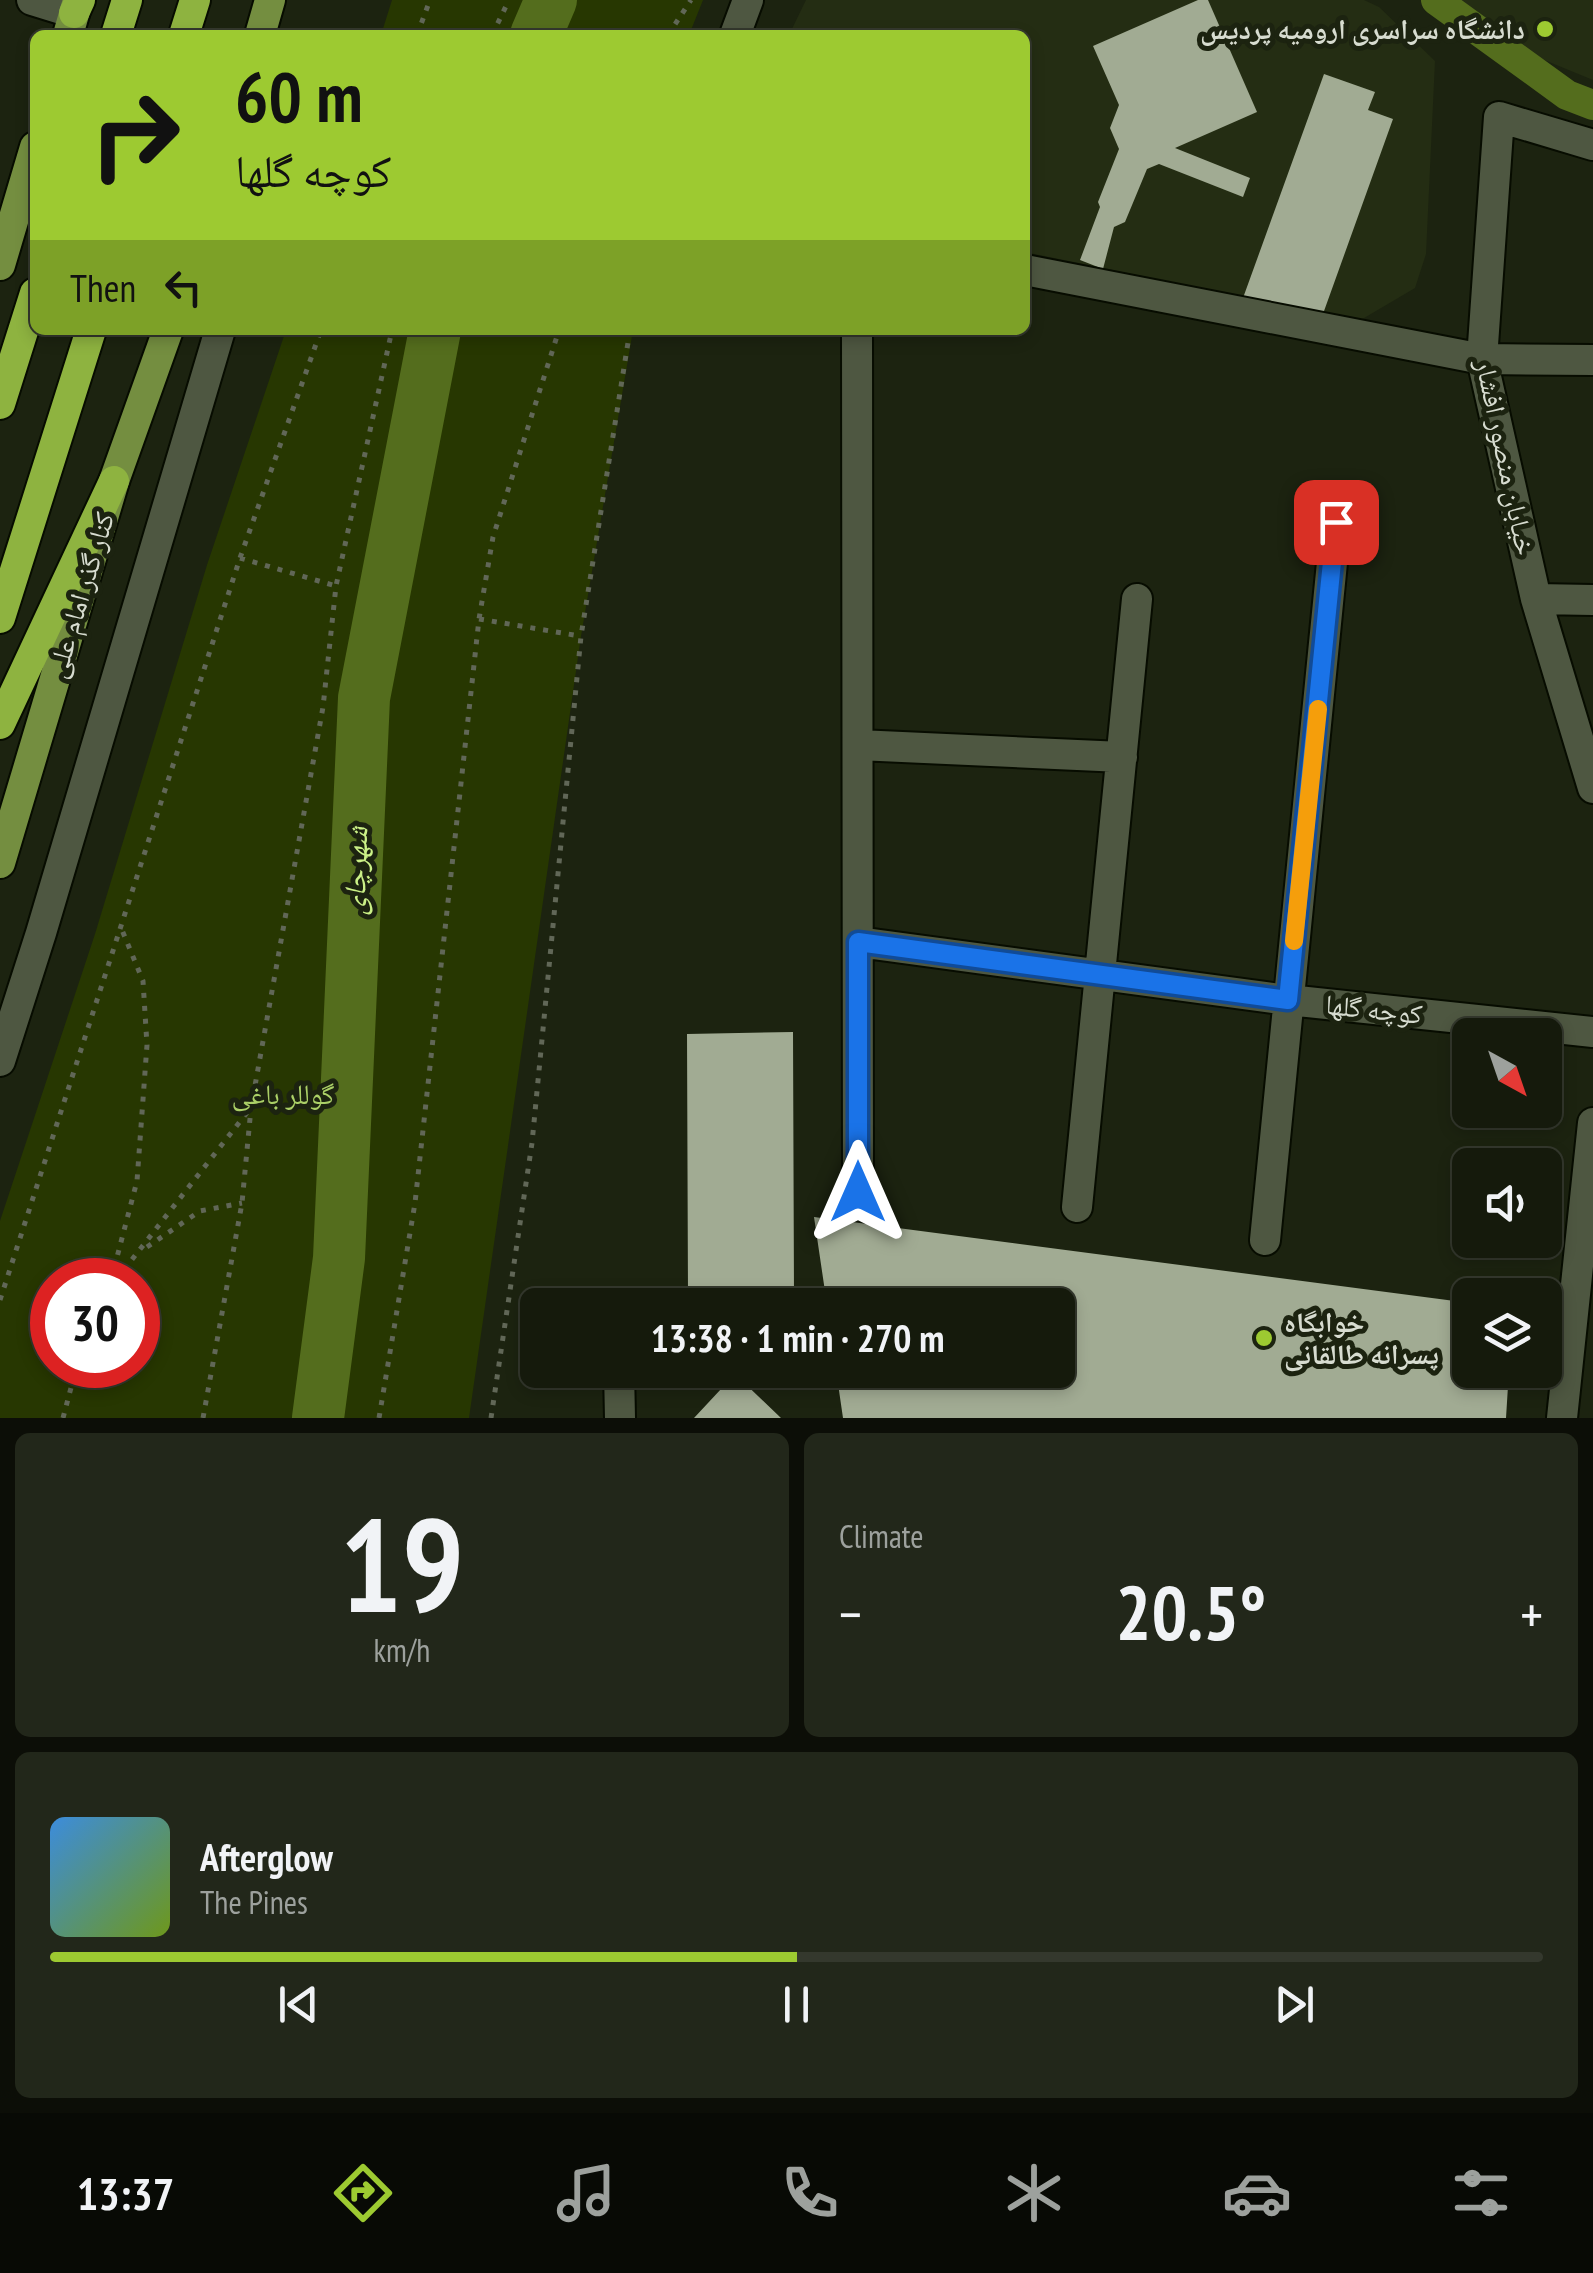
<!DOCTYPE html>
<html lang="en">
<head>
<meta charset="utf-8">
<style>
	body { margin:0; font-family:"PT Sans Narrow","Noto Naskh Arabic",sans-serif; background:#22271a; color:#f1f3f6; height:100vh; display:flex; flex-direction:column; font-size:38px; white-space:nowrap }
	* { box-sizing:border-box; margin:0 }
	p { font-size:32px; color:#9da19d }
	.icon { flex:none; width:55px; height:55px; fill:none; stroke:currentColor; stroke-width:2; stroke-linecap:round; stroke-linejoin:round }
	.map { position:relative; height:1418px; overflow:hidden }
	.details { display:flex; flex-direction:column; gap:15px; padding:15px; background:#0c0e07; flex:1 }
	.details>* { flex:none }
	.guide { position:absolute; left:30px; top:30px; width:1000px; height:305px; border-radius:15px; box-shadow:0 5px 15px #0003,0 0 0 2px #34382d; background:#9dca31; color:#111; overflow:hidden }
	.needle { width:65px; rotate:140deg }
	.buttons { position:absolute; left:1452px; top:1018px; display:grid; gap:20px }
	.buttons a { display:grid; place-items:center; width:110px; height:110px; border-radius:15px; background:#151a0c; box-shadow:0 5px 15px #0003,0 0 0 2px #34382d; font-size:50px }
	.speed { position:absolute; left:30px; top:1258px; display:flex; gap:20px; font-size:50px; font-weight:700; text-align:center }
	.speed>* { display:grid; place-content:center; width:130px; height:130px; border-radius:50%; background:#151a0c; box-shadow:0 5px 15px #0003,0 0 0 2px #34382d; line-height:1 }
	.speed .limit { border:15px solid #d22; background:#fff; color:#111 }
	.pin { position:absolute; display:grid; place-items:center; width:85px; height:85px; color:#fff; margin:-42px; border-radius:20px; box-shadow:0 5px 15px #0006 }
	.me { position:absolute; width:110px; margin:-55px; rotate:0deg; stroke-linejoin:round; filter:drop-shadow(0 0 8px #0008) }
	.turn { display:flex; align-items:center; gap:35px; height:210px; padding:0 40px; font-size:45px }
	.turn .icon { width:130px; height:130px; stroke-width:2.5 }
	.turn b { display:block; font-size:70px; line-height:85px }
	.then { display:flex; align-items:center; height:95px; padding:0 40px; background:#0003; gap:20px; font-size:38px }
	.big { font-size:75px; font-weight:800; line-height:1.1 }
	.details .card { flex:1; display:flex; flex-direction:column; justify-content:center; gap:15px; min-width:0; padding:0 35px; border-radius:15px; background:#22271a }
	.details .dial { align-items:center; gap:0 }
	.dial b { font-size:130px; line-height:1 }
	.song { display:flex; align-items:center; gap:30px }
	.cover { width:120px; height:120px; border-radius:15px; background:linear-gradient(135deg,hsl(210 70% 55%),hsl(80 70% 35%)) }
	.played { height:10px; border-radius:5px; background:linear-gradient(90deg,#9dca31 50%,#34382d 50%) }
	.keys { display:flex; justify-content:space-around; direction:ltr }
	.heat { display:flex; justify-content:space-between; align-items:center; font-size:55px; direction:ltr }
	.details .tiles { flex:1; display:grid; gap:15px; grid-template-columns:1fr 1fr }
	.card:last-child { grid-column:span 2 }
	.trip { position:absolute; left:520px; top:1288px; width:555px; height:100px; border-radius:15px; background:#151a0c; box-shadow:0 5px 15px #0003,0 0 0 2px #34382d; font-weight:800; line-height:100px; text-align:center }
	.menu { display:flex; height:160px; justify-content:space-around; align-items:center; background:#080a05; color:#9da19d }
	.menu .icon { width:70px; height:70px }
	.menu .on { color:#9dca31 }
	.menu b { font-size:45px; color:#f1f3f6 }
	.map>svg:first-child { display:block }
</style>
</head>
<body>
<div class="map">
<svg width="1593" height="1418" viewBox="0 0 1593 1418">
	<rect width="100%" height="100%" fill="#1c2310"/>
	<path fill="#242d13" d="M806 0H1364L1379 7 1435 61 1426 254 1415 288 1359 321 1025 252V35H789Z
		M1457 0H1593V80L1537 57Z"/>
	<path fill="#273701" fill-rule="evenodd" d="M392 0H703L689 35H381Z
		M286 330H633L581 636 469 1418H0V1221L95 934 207 565ZM52 1280H138V1365H52Z"/>
	<g fill="none" stroke-linecap="round" stroke-linejoin="round">
		<path stroke="#546d1d" stroke-width="30" d="M1436 0 1567 95 1593 105"/>
		<path stroke="#546d1d" stroke-width="52" d="M536 35 551 0
			M318 1418 339 1258 364 698 435 330"/>
	</g>
	<path fill="#a1ab93" d="M1198 0H1208L1257 112 1175 148 1250 178 1243 197 1159 164 1147 169 1125 222 1114 227 1103 269 1080 260 1100 207 1098 202 1119 149 1110 128 1119 105 1093 46Z
		M1324 74 1375 92 1368 110 1393 119 1319 325 1243 298Z
		M793 1032 794 1296 688 1298 687 1034Z
		M814 1217 1470 1303V1370H1509L1506 1418H843L836 1370H1058V1305H827Z
		M735 1374 781 1418H694Z"/>
	<g fill="none" stroke-linecap="round" stroke-linejoin="round">
		<defs>
			<path id="minor" d="M32 0 74 13
				M735 35 748 0
				M1593 145 1499 117 1482 359 1536 599 1593 788
				M1025 270 1482 359 1593 360
				M857 330 858 1192
				M1536 599 1593 600
				M858 745 1122 757
				M858 942 1288 1000 1593 1032
				M0 1061 41 933 220 330
				M1077 1207 1137 599
				M1265 1240 1336 522
				M619 1370 620 1418
				M1562 1418 1593 1123"/>
			<path id="major" d="M68 35 78 0
				M260 35 270 0
				M0 265 35 147
				M0 863 114 481 168 330"/>
			<path id="highway" d="M74 13 80 0
				M116 35 127 0
				M184 35 195 0
				M0 404 35 293
				M0 618 91 330
				M0 724 114 481"/>
		</defs>
		<use href="#minor" stroke="#070c00" stroke-width="34"/>
		<use href="#major" stroke="#070c00" stroke-width="34"/>
		<use href="#highway" stroke="#070c00" stroke-width="34"/>
		<path stroke="#616757" stroke-width="5" stroke-dasharray="5 8" stroke-linecap="butt" d="M417 35 430 0
			M492 35 509 0
			M668 35 691 0
			M240 558 336 586
			M479 619 580 636
			M147 1247 200 1211 242 1203
			M111 1280 137 1181 147 1045 143 981 122 930
			M116 1280 249 1110
			M0 1300 240 558 321 330
			M63 1418 77 1365
			M203 1418 242 1203 251 1108 323 707 336 586 392 330
			M379 1418 415 1203 479 619 493 537 559 330
			M491 1418 532 1143 581 636 630 330"/>
		<use href="#minor" stroke="#4e5741" stroke-width="30"/>
		<use href="#major" stroke="#748e40" stroke-width="30"/>
		<use href="#highway" stroke="#8eb340" stroke-width="30"/>
	</g>
	<g fill="none" stroke-linecap="round" stroke-linejoin="round">
		<defs>
			<path id="route" d="M858 1192V942L1288 1000 1336 522"/>
		</defs>
		<use href="#route" stroke="#114b97" stroke-width="25"/>
		<use href="#route" stroke="#1a73e8" stroke-width="18"/>
		<path stroke="#f59e0b" stroke-width="18" d="M1294 941 1318 709"/>
	</g>
	<g fill="#9dca31" stroke="#1c2310" stroke-width="4">
		<circle cx="1545" cy="29" r="10"/>
		<circle cx="1264" cy="1338" r="10"/>
	</g>
	<g text-anchor="middle" stroke-width="10" stroke-linejoin="round" paint-order="stroke">
		<g font-size="28" font-weight="bold" fill="#d7dcd0" stroke="#1c2310" text-anchor="end">
			<text x="1525" y="39">دانشگاه سراسری ارومیه پردیس</text>
			<text x="1284" y="1332" text-anchor="start">خوابگاه<tspan x="1284" dy="32">پسرانه طالقانی</tspan></text>
		</g>
		<g font-size="28" fill="#d7dcd0" stroke="#1c2310">
			<text transform="translate(1506 457) rotate(78)" y="10">خیابان منصور افشار</text>
			<text transform="translate(80 595) rotate(-73)" y="10">کنار گذر امام علی</text>
			<text transform="translate(1374 1009) rotate(6)" y="10">کوچه گلها</text>
		</g>
		<g font-size="28" fill="#abd067" stroke="#1c2310">
			<text x="283" y="1104">گوللر باغی</text>
		</g>
		<g font-size="30" font-style="italic" fill="#cbf187" stroke="#1c2310">
			<text transform="translate(356 871) rotate(-88)" y="10">شهرچای</text>
		</g>
	</g>
</svg>
<div class="buttons">
<a><svg class="needle" viewBox="-14 -14 28 28"><path d="M0-13l5 13h-10z" fill="#e53935"/><path d="M0 13l5-13h-10z" fill="#9da19d"/></svg></a>
<a><svg class="icon" aria-label="sound" viewBox="0 0 24 24"><path d="M4 9h4l5-4v14l-5-4H4zM17 9q2 3 0 6"/></svg></a>
<a><svg class="icon" aria-label="layers" viewBox="0 0 24 24"><path d="M12 4l9 5-9 5-9-5zM3 14l9 5 9-5"/></svg></a>
</div>
<div class="speed"><div class="limit">30</div></div>
<div class="pin" style="left:1336px;top:522px;background:#d93025"><svg class="icon" aria-label="arrive" viewBox="0 0 24 24"><path d="M6 21V4h12l-3 4 3 4H6"/></svg></div>
<svg class="me" style="left:858px;top:1192px" viewBox="-20 -20 40 40"><path d="M0-17L14 15 0 8-14 15z" fill="#1a73e8" stroke="#fff" stroke-width="4"/></svg>
<div class="trip">13:38 · 1 min · 270 m</div>
<div class="guide">
<div class="turn"><svg class="icon" aria-label="right" viewBox="0 0 24 24"><path d="M7 20v-9h11M14 6l5 5-5 5"/></svg><div><b>60 m</b>کوچه گلها</div></div>
<div class="then">Then<svg class="icon" aria-label="left" viewBox="0 0 24 24"><path d="M17 20v-9H6M10 6l-5 5 5 5"/></svg></div>
</div>
</div>
<section class="details">
<div class="tiles">
<div class="card dial"><b>19</b><p>km/h</p></div>
<div class="card"><p>Climate</p>
<div class="heat"><a>−</a><b class="big">20.5°</b><a>+</a></div>
</div>
<div class="card">
<div class="song"><i class="cover"></i><div><b>Afterglow</b><p>The Pines</p></div></div>
<div class="played"></div>
<div class="keys"><svg class="icon" aria-label="previous" viewBox="0 0 24 24"><path d="M18 5L8 12l10 7zM5 5v14"/></svg><svg class="icon" aria-label="pause" viewBox="0 0 24 24"><path d="M8 5v14M16 5v14"/></svg><svg class="icon" aria-label="next" viewBox="0 0 24 24"><path d="M6 5l10 7-10 7zM19 5v14"/></svg></div>
</div>
</div>
</section>
<nav class="menu">
<b>13:37</b>
<svg class="icon on" aria-label="directions" viewBox="0 0 24 24"><path d="M12 3l9 9-9 9-9-9zM9 14v-3h6M13 9l2 2-2 2"/></svg>
<svg class="icon" aria-label="music" viewBox="0 0 24 24"><path d="M9 18V5l10-2v13"/><circle cx="6" cy="18" r="3"/><circle cx="16" cy="16" r="3"/></svg>
<svg class="icon" aria-label="phone" viewBox="0 0 24 24"><path d="M5 4h4l2 5-3 2q2 4 5 5l2-3 5 2v4C11 20 4 13 5 4z"/></svg>
<svg class="icon" aria-label="climate" viewBox="0 0 24 24"><path d="M12 3v18M4 7l16 10M4 17L20 7"/></svg>
<svg class="icon" aria-label="car" viewBox="0 0 24 24"><path d="M5 17H2v-5l4-1 3-4h7l3 4 3 1v5h-3M9 17h6M6 11h13"/><circle cx="7" cy="17" r="2"/><circle cx="17" cy="17" r="2"/></svg>
<svg class="icon" aria-label="filters" viewBox="0 0 24 24"><path d="M4 7h16M4 17h16"/><circle cx="9" cy="7" r="2"/><circle cx="15" cy="17" r="2"/></svg>
</nav>
</body>
</html>
